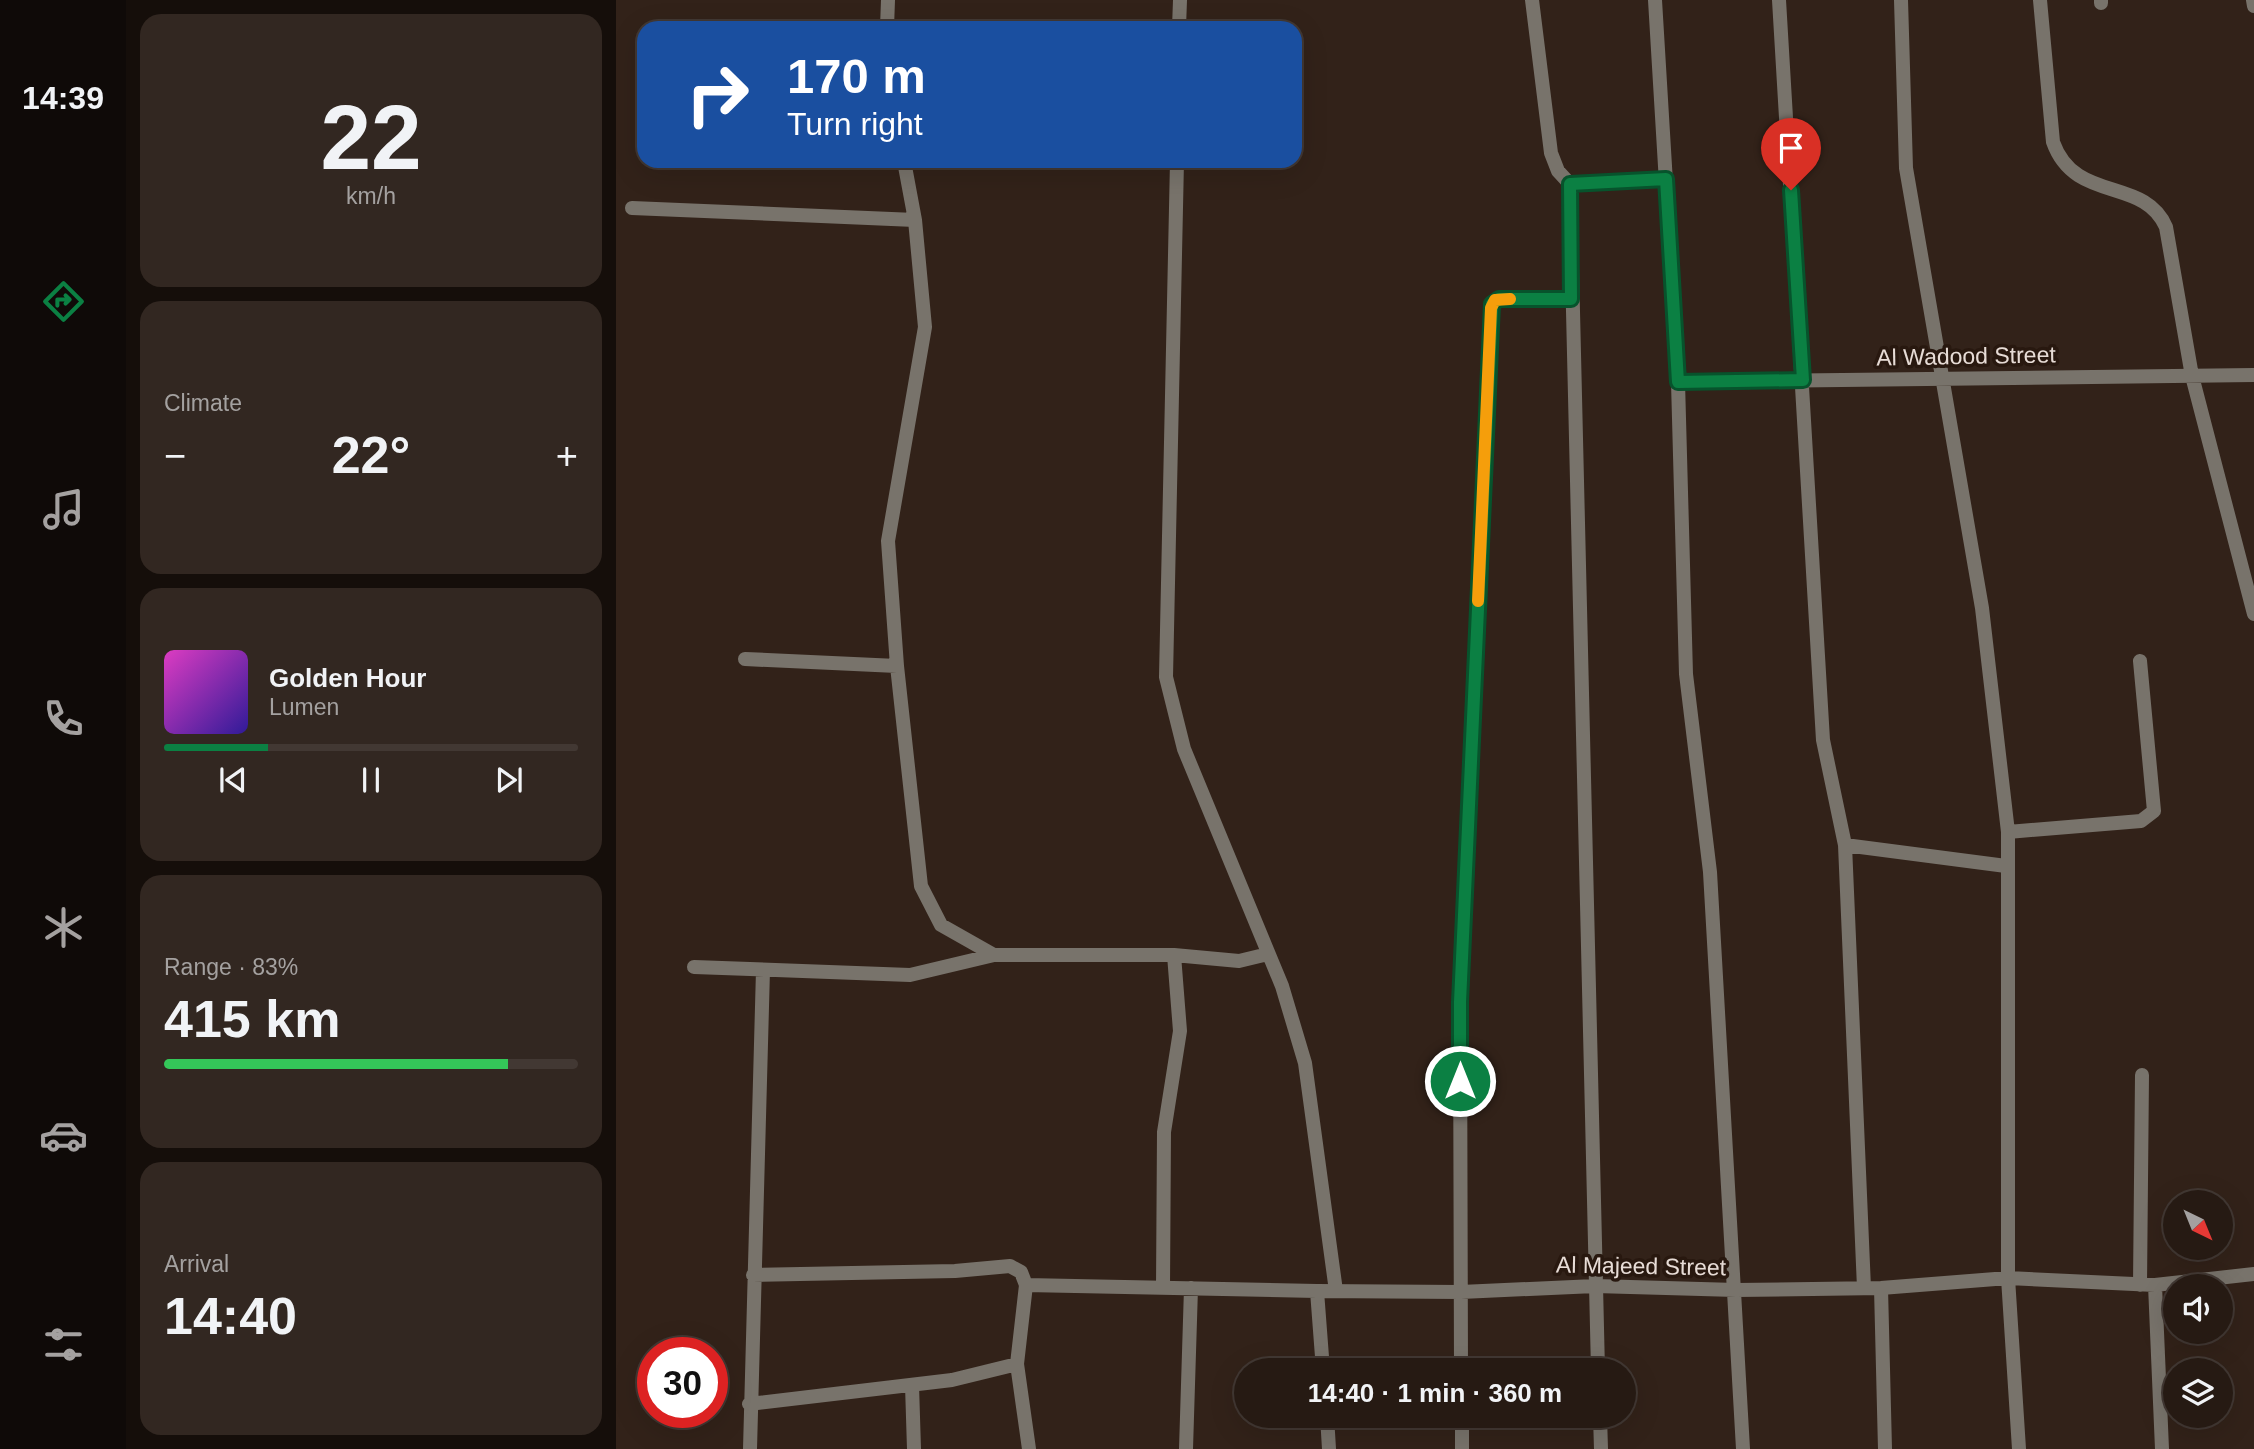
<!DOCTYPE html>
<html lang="en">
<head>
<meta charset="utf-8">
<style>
	body { margin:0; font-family:Helvetica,sans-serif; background:#322721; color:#f1f3f6; height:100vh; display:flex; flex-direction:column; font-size:26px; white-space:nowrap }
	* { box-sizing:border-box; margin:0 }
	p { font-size:23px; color:#a4a1a0 }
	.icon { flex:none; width:38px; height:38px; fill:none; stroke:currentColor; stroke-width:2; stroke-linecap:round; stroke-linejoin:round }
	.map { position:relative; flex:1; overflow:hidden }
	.side { display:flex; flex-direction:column; gap:14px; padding:14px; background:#150e0a; width:490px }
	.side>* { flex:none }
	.banner { position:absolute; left:21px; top:21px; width:665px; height:147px; border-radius:21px; box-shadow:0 7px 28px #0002,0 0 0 2px #423833; background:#1a4fa0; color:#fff; overflow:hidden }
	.needle { width:46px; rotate:137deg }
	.buttons { position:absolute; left:1547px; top:1190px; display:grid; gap:14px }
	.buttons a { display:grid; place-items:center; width:70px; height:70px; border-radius:50%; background:#261a13; box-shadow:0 7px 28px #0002,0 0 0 2px #423833; font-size:35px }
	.speed { position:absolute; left:21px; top:1337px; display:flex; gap:14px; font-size:35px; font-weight:700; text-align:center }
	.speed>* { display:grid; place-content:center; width:91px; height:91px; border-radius:50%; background:#261a13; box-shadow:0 7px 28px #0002,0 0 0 2px #423833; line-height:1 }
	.speed .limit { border:10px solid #d22; background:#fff; color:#111 }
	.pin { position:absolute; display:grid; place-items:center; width:60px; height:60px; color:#fff; margin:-72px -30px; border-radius:50% 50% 50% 0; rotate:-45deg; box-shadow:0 0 7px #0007 }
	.pin .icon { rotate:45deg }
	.me { position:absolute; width:77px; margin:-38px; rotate:0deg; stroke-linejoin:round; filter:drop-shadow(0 0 5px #0008) }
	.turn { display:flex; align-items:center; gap:24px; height:147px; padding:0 35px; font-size:32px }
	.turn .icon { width:91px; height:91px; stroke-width:2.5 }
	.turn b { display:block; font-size:49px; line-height:60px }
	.big { font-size:52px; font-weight:700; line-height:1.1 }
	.side .widget { flex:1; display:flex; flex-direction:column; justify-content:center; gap:10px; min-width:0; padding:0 24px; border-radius:21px; background:#322721 }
	.side .dial { align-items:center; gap:0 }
	.dial b { font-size:91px; line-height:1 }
	.song { display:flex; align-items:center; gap:21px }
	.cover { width:84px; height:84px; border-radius:10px; background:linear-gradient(135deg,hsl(310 70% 55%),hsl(250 70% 35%)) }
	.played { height:7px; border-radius:4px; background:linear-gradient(90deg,#0b8043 25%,#423833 25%) }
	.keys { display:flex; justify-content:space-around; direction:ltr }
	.heat { display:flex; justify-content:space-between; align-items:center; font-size:38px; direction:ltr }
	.charge { height:10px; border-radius:5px; background:linear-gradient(90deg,#34c759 83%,#423833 0) }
	.trip { position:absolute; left:618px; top:1358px; width:402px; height:70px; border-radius:35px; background:#261a13; box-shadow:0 7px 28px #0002,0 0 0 2px #423833; font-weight:700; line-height:70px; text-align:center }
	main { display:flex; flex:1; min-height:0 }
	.dock { display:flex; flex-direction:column; width:126px; justify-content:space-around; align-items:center; background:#0f0a08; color:#a4a1a0 }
	.dock .icon { width:49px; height:49px }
	.dock .active { color:#0b8043 }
	.dock b { font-size:32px; color:#f1f3f6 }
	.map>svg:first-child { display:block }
</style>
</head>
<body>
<main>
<nav class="dock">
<b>14:39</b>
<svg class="icon active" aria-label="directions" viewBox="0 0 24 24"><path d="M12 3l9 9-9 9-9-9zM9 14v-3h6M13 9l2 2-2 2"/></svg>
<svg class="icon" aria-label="music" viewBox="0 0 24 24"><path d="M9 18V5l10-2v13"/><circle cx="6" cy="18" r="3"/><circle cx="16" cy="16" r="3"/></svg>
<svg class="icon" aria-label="phone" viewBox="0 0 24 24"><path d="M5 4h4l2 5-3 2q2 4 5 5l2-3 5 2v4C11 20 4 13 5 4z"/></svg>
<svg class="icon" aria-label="climate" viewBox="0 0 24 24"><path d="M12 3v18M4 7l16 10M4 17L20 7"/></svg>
<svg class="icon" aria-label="car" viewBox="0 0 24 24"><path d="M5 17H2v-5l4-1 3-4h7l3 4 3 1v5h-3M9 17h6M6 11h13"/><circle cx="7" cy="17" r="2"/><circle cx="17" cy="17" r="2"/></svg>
<svg class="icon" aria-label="filters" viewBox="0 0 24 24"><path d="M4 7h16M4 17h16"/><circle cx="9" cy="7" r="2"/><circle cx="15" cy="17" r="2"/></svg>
</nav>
<section class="side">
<div class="widget dial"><b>22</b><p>km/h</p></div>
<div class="widget"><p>Climate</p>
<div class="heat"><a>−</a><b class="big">22°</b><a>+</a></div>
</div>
<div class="widget">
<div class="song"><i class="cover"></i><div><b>Golden Hour</b><p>Lumen</p></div></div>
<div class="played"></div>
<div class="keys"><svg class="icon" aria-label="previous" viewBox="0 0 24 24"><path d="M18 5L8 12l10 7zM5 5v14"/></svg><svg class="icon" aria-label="pause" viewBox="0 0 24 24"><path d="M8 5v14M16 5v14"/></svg><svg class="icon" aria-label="next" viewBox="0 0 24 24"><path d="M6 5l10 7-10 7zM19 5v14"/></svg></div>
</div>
<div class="widget"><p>Range · 83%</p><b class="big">415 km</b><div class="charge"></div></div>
<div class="widget"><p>Arrival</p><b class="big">14:40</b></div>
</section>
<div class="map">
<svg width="1638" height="1449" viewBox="0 0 1638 1449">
	<rect width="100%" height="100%" fill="#322219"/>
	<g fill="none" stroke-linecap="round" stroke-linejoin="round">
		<path stroke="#78736b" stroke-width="14" d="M916 0 935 153 942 171 954 184
			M1039 0 1062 382 1070 674 1094 872 1127 1449
			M1163 0 1207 740 1229 845 1248 1288
			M1285 0 1290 168 1366 608 1392 832V1278L1403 1449
			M1424 0 1437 142C1459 204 1528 176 1550 227L1576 376 1638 614
			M1637 0 1638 6
			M1485 3V0
			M271 28 272 0
			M563 28 564 0
			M288 161 299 220 309 327 272 541 281 666 305 886 325 925 378 955H558L623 961 652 954
			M561 161 550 677 568 749 666 986 689 1063 720 1291
			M16 208 299 220
			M1062 382 1638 375
			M129 659 281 666
			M1392 832 1525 821 1538 811 1524 661
			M1229 845 1390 866
			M78 967 294 975 378 955
			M137 1275 339 1271 394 1266 405 1272 410 1285 401 1364 413 1449
			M410 1285 701 1291 845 1292 979 1286 1120 1290 1265 1288 1392 1278 1539 1285 1638 1274
			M1524 1285 1526 1075
			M1539 1285 1546 1449
			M547 1288 548 1132 564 1031 558 955
			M1265 1288 1269 1449
			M701 1291 707 1370
			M845 1370 844 1002 875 308 883 299H955
			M982 1370 954 184 1050 179
			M296 1385 298 1449
			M133 1404 336 1380 401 1364
			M711 1416 713 1449
			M846 1416V1449
			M984 1416 985 1449
			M134 1449 147 970
			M570 1449 575 1288"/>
	</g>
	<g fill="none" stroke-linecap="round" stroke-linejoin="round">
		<defs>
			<path id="route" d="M844 1081V1002L876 304 883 299H955L954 184 1050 179 1062 382 1187 380 1175 190"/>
		</defs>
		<use href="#route" stroke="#07532c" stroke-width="18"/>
		<use href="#route" stroke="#0b8043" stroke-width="12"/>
		<path stroke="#f59e0b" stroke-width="12" d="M862 601 875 308 879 300 894 299"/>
	</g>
	<g text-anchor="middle" stroke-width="7" stroke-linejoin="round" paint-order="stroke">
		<g font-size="23" fill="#e7dcd6" stroke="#28180f">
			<text transform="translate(1350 356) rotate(-1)" y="8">Al Wadood Street</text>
			<text transform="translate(1025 1266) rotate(1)" y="8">Al Majeed Street</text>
		</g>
	</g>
</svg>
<div class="buttons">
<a><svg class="needle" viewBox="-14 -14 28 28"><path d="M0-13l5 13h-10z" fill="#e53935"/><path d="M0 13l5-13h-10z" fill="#a4a1a0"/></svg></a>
<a><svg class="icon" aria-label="sound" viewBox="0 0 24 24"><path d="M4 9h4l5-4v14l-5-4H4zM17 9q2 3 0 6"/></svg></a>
<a><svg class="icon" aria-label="layers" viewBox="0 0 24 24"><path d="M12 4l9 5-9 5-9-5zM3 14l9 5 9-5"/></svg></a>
</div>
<div class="speed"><div class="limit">30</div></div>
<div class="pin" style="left:1175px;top:190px;background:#d93025"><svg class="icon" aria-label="arrive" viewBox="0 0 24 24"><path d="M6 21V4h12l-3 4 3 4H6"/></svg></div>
<svg class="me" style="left:844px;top:1081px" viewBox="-20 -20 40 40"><circle r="17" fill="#0b8043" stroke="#fff" stroke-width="3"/><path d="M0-11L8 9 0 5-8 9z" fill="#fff"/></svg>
<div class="trip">14:40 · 1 min · 360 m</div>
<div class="banner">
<div class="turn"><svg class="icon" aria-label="right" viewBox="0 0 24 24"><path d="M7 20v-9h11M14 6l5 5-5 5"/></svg><div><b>170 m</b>Turn right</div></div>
</div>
</div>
</main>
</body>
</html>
